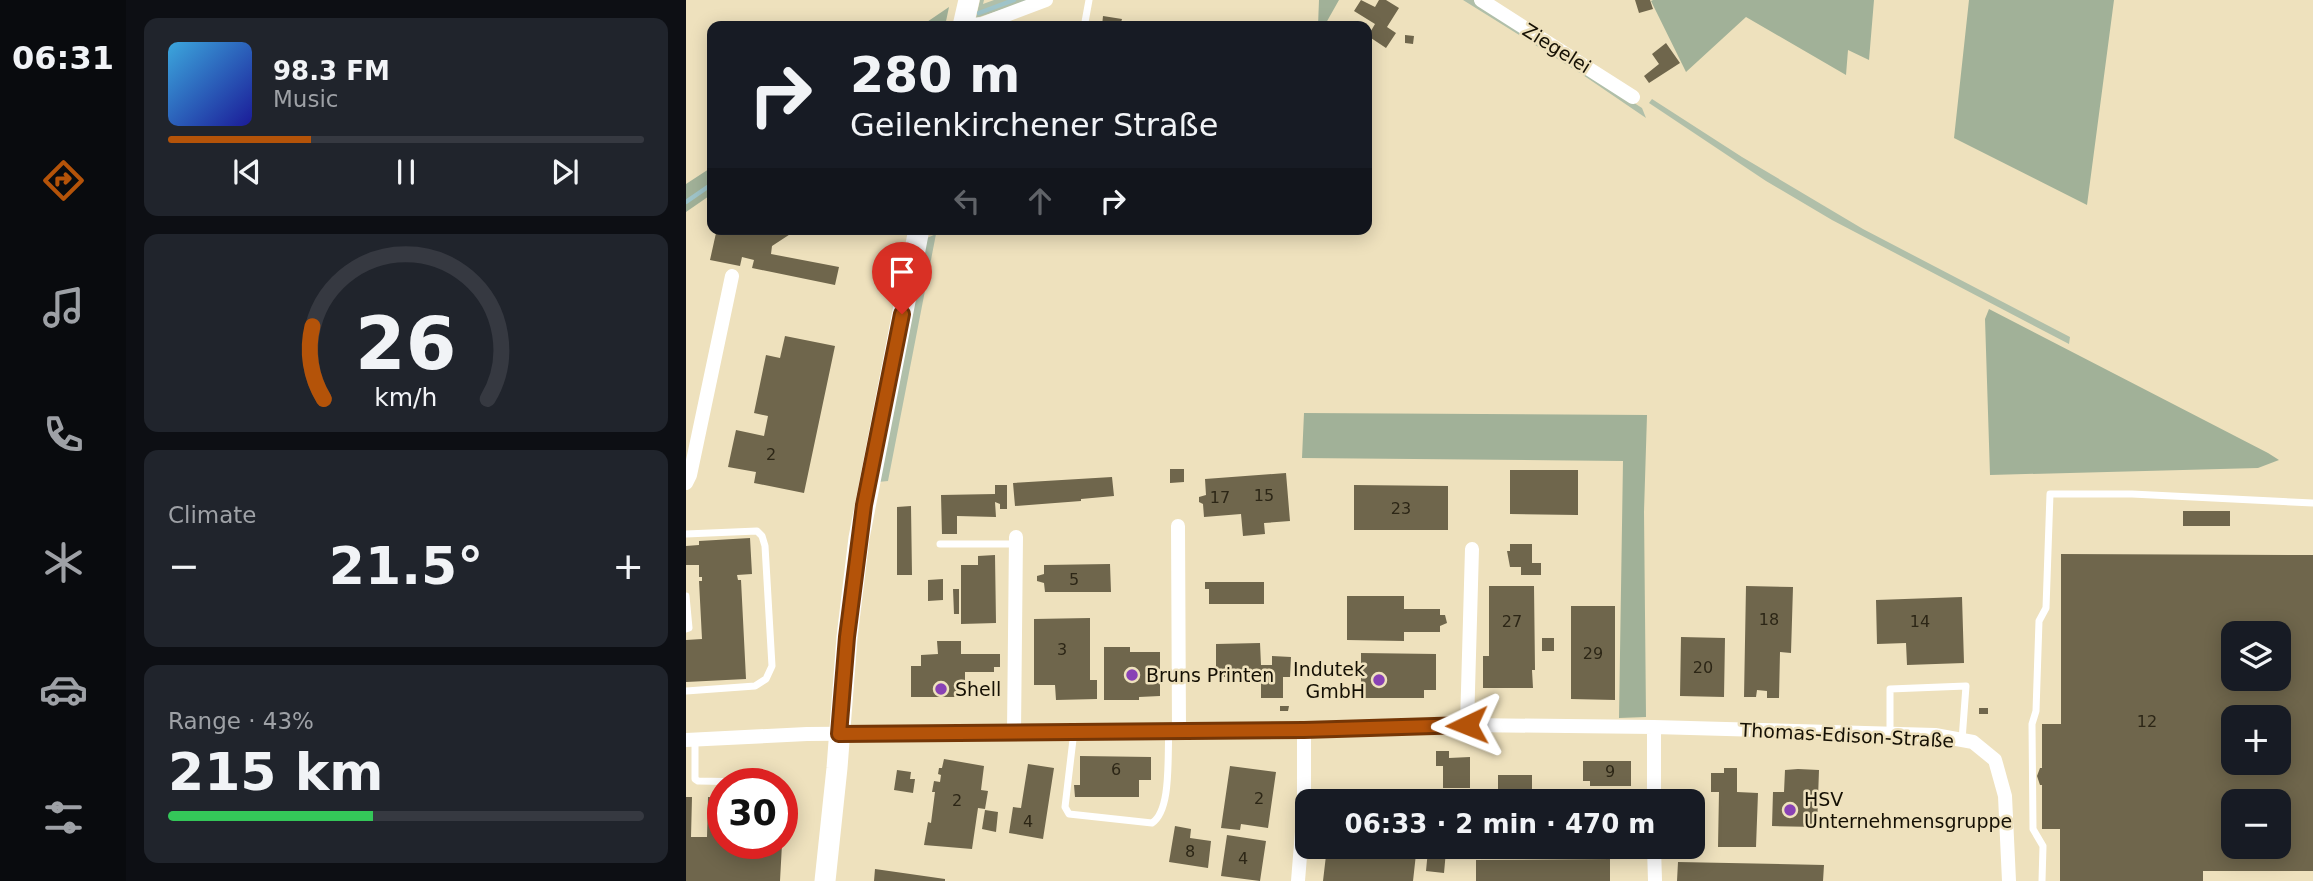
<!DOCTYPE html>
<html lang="en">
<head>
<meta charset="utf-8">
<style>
	body { margin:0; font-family:"DejaVu Sans",sans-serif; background:#20242c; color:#f1f3f6; height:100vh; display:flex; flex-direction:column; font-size:26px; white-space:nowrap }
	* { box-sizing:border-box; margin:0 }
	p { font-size:23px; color:#9ea1a6 }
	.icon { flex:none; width:38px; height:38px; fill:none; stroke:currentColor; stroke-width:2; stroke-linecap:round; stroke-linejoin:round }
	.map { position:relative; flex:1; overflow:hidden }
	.drawer { display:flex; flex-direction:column; gap:18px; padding:18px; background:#0d0f14; width:560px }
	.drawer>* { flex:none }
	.hud { position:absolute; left:21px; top:21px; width:665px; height:214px; border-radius:14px; box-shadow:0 4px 18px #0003; background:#171b24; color:#f1f3f6; overflow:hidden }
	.controls { position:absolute; left:1535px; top:621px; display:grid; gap:14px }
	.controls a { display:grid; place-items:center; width:70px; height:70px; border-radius:14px; background:#171b24; box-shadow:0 4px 18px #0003; font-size:35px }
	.speed { position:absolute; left:21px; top:768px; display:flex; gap:14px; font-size:35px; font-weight:700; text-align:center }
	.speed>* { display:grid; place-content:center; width:91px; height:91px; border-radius:50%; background:#171b24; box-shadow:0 4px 18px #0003; line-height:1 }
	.speed .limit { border:10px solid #d22; background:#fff; color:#111 }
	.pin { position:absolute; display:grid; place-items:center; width:60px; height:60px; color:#fff; margin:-72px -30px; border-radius:50% 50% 50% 0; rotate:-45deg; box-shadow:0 0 7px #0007 }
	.pin .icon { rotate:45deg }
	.me { position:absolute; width:77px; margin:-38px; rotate:268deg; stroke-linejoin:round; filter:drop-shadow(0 0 5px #0008) }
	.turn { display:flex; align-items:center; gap:24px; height:147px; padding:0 28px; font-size:32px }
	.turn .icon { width:91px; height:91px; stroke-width:2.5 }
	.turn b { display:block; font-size:49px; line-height:60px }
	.lanes { display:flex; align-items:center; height:66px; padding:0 28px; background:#0003; justify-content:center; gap:35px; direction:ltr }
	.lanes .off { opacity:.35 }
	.big { font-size:52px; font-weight:600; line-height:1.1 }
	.drawer .card { flex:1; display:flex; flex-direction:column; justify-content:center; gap:10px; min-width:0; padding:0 24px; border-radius:14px; background:#20242c }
	.drawer .dial { align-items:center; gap:0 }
	.dial svg { height:182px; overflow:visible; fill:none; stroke:#363941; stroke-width:7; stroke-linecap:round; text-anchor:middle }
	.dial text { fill:#f1f3f6; stroke:none }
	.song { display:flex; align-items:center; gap:21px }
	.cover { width:84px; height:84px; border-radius:10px; background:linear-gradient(135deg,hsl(200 70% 55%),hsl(240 70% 35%)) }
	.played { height:7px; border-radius:4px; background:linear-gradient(90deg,#b45309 30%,#363941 30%) }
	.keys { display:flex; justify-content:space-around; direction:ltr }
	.heat { display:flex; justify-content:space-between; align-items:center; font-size:38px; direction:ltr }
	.charge { height:10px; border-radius:5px; background:linear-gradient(90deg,#34c759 43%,#363941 0) }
	.trip { position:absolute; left:609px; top:789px; width:410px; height:70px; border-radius:14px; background:#171b24; box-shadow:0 4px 18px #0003; font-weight:600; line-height:70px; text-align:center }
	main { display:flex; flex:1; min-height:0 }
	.tabs { display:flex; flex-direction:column; width:126px; justify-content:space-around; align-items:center; background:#090b0e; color:#9ea1a6 }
	.tabs .icon { width:49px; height:49px }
	.tabs .on { color:#b45309 }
	.tabs b { font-size:32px; color:#f1f3f6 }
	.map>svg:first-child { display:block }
</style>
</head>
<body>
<main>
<nav class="tabs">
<b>06:31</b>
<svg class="icon on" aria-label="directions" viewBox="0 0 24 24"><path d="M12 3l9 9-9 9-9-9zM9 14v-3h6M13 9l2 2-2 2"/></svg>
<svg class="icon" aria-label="music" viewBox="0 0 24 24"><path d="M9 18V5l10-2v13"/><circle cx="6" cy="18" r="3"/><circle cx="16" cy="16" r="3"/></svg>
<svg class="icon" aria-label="phone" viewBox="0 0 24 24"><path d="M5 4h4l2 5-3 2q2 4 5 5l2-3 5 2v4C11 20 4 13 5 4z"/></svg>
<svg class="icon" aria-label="climate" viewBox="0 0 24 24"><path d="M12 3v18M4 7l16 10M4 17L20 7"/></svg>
<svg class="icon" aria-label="car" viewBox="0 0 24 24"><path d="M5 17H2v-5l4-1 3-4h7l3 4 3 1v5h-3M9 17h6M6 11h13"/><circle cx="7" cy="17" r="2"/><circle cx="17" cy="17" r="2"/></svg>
<svg class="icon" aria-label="filters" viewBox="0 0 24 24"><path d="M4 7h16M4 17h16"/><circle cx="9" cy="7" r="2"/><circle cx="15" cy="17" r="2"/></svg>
</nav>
<section class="drawer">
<div class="card">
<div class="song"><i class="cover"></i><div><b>98.3 FM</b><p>Music</p></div></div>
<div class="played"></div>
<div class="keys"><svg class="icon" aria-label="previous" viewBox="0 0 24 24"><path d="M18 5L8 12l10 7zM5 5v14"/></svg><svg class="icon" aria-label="pause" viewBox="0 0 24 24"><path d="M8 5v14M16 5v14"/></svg><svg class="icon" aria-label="next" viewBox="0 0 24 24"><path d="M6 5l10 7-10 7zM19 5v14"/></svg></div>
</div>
<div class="card dial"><svg viewBox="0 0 100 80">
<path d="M14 69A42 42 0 1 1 86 69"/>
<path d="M14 69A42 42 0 0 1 9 37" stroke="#b45309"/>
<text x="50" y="56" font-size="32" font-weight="700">26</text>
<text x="50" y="72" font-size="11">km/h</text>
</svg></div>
<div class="card"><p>Climate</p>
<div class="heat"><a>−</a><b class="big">21.5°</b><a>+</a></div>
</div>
<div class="card"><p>Range · 43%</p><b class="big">215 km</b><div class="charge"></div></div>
</section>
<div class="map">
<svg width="1627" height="881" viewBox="0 0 1627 881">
	<rect width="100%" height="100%" fill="#eee1bd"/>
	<path fill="#b0bfa9" d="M294 0H298L297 4 308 0H345L290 18Z
		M777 0H788L956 108 960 118 894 73Z
		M966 99 1056 157 1177 229 1384 337 1383 344 1146 220 1080 181 963 103Z
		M250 234 202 481 192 482 241 238Z"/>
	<path fill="#a1b198" d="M633 0H653L640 23V26H632Z
		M967 0H1188L1183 60 1162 50 1160 75 1060 17 1000 72 965 1Z
		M1283 0H1428L1401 205 1268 138Z
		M263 7 259 26H235Z
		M26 167V194L0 212V184Z
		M1303 309 1582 453 1593 460 1572 468 1304 475 1299 319Z
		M618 413 961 415 958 512 960 717 933 718 937 461 616 458Z"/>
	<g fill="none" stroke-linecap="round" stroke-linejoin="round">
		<path stroke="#9fc4c9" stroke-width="4.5" d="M293 13 328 0
			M252 26 256 24
			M0 202 26 184"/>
	</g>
	<path fill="#6f664c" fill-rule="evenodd" d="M675 0 689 7 693 0H700L713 8 701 27 710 33 700 48 682 36 689 24 668 11Z
		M949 0H964L967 9 953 13Z
		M417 16 436 19 434 26H416Z
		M719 35 728 36 727 44 719 43Z
		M980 43 994 63 963 83 958 76 973 64 966 54Z
		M35 229H112L86 246 85 254 153 267 149 285 66 268 68 260 56 257 54 266 24 260 30 233Z
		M99 336 149 346 118 493 68 483 70 472 42 467 50 430 78 436 82 416 68 413 80 355 94 358Z
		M484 469H498V482L484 483Z
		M824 470H892V515L824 514Z
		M600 473 604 521 578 523 579 534 557 536 555 514 518 517 517 504 513 502V497L520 495 519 479Z
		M426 477 428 496 395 499V501L329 506 327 483Z
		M309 485H321V509H314V504L309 502 310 517 271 516V534H256L255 495 309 494Z
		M668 485 762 486V530H668Z
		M225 506 226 575H211V507Z
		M1497 511H1544V526H1497Z
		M64 538 66 574 51 575 52 580H55L60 679 0 682V640L16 639 13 581H16V577H13V565H0V546L13 545V541Z
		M824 544H846V563H855V575H835V567H824L821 551H824Z
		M1375 554 1627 555V871H1517V881H1374V829H1356V785H1354L1351 776 1354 768H1356V724H1375ZM1547 634H1592V679H1547ZM1547 718H1592V763H1547ZM1547 802H1592V847H1547Z
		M309 555 310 623 275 624V565H292V556Z
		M424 564 425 592H359L358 583 351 581V576L358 574V565Z
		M257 579V600L242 601V580Z
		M519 582H578V604H523V589H519Z
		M803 586H848L849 670H846L847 688H797V656H803Z
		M1060 586 1107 587 1105 653 1094 652 1093 698H1081V691L1071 690 1070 697H1058Z
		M267 589H273V614H268Z
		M661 596H718V609H754V615H759L761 623 754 626V632H718V641L661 640Z
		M1276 597 1278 663 1221 665 1220 643 1191 644 1190 600Z
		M885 606H929V700L885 699Z
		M404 618V680H411V699L370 700 369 685H348V619Z
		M995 637 1039 638 1038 697 994 696Z
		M856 638H868V651H856Z
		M251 641H275V654H314V667H308V672H279V697H225V666H235V655L252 654Z
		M574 643 575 665H586V656L605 657 604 677H597V698H575V677H530V644Z
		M418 647H444V652H474V696L453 697V700H418Z
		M675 653 750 654V690H738V698H675Z
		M594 706H603L602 711H594Z
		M1293 708H1302V714H1293Z
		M750 751H763V758L784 757V788H757V766H750Z
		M394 756 465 757V780H453V797H389L388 785H394Z
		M258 759 298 766 295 790 302 791 299 809 292 808 286 849 238 845 242 822 245 823 249 792H246L248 781 254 782 255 775 252 774 253 768H256Z
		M897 761H945V786H904V781H897Z
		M342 764 368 768 357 839 323 833 327 807 335 808Z
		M544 766 590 772 582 828 555 824 554 830 535 828Z
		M1038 768H1051V792L1072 793 1070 847H1032L1033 792H1025V773H1038Z
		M1112 769 1133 770 1131 827 1086 826 1087 792H1098L1099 770Z
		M211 770 225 772 224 779H229L227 793 208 790Z
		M812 775H846V802H812Z
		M683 790H688V795L722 798V802H645L646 791 683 794Z
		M863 794H886V802H863Z
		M0 797H6L5 837H21L22 797 37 798V844H96L94 881H0Z
		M299 810 312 812 310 832 296 829Z
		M489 826 505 829 504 838 525 841 522 868 483 862Z
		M541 835 580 841 574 881 535 876Z
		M641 847H691L690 851 730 854 727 881H637Z
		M742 850 760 851 758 873 740 871Z
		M924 859V881H790V860Z
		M992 862 1138 865 1137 881H991Z
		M189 869 259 879V881H188Z"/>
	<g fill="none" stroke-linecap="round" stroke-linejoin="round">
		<path stroke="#fff" stroke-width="7" d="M402 26 399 22 403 0
			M0 534 71 531 76 536 79 546 86 666 80 679 69 686 0 691
			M254 544H330
			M0 596 3 628 0 629
			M388 731 379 807 383 814 466 823C486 810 481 755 483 731
			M1204 733V689L1280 686 1276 740
			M9 740V779L12 781 65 782
			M1356 881 1357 846 1347 829 1346 724 1350 711 1353 621 1360 608 1364 494H1446L1627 503"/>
		<path stroke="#fff" stroke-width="14" d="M795 0 947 97
			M278 26 296 24 360 0
			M0 483 4 475 46 276
			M492 526 493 730
			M781 725 786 549
			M328 731 330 537
			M0 740 121 734 618 730 781 725 968 727 1249 735 1287 742 1309 760 1319 796 1323 881
			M968 802V727
			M968 847 969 881
			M612 881 618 807V730"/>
		<path stroke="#fff" stroke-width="21" d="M277 26 283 0
			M139 881 151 768 161 637 173 538 233 229"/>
	</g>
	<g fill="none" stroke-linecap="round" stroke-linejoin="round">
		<defs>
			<path id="route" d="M216 314 178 505 161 637 153 734 618 730 781 725"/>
		</defs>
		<use href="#route" stroke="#753606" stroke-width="18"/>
		<use href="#route" stroke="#b45309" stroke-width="12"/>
	</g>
	<g fill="#8942b5" stroke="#eee1bd" stroke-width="2.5">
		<circle cx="446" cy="675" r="7"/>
		<circle cx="693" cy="680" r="7"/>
		<circle cx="255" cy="689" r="7"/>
		<circle cx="1104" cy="810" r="7"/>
	</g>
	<g text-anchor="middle" stroke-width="5" stroke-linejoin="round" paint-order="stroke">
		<g font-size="16" fill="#2c2616">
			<text x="85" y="460">2</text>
			<text x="578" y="501">15</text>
			<text x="534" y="503">17</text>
			<text x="715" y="514">23</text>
			<text x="388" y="585">5</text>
			<text x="1083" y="625">18</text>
			<text x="826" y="627">27</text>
			<text x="1234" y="627">14</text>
			<text x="376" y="655">3</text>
			<text x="907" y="659">29</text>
			<text x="1017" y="673">20</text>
			<text x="1461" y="727">12</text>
			<text x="430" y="775">6</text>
			<text x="924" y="777">9</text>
			<text x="573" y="804">2</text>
			<text x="271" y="806">2</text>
			<text x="342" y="827">4</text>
			<text x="504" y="857">8</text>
			<text x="557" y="864">4</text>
		</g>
		<g font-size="19" fill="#151004" stroke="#eee1bd">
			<text transform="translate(871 48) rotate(32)" y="7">Ziegelei</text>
			<text transform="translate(1161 735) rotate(3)" y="7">Thomas-Edison-Straße</text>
		</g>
		<g font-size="19" fill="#151004" stroke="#eee1bd" text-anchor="start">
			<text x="679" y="676" text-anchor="end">Indutek<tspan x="679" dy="22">GmbH</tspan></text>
			<text x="460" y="682">Bruns Printen</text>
			<text x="269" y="696">Shell</text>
			<text x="1118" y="806">HSV<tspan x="1118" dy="22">Unternehmensgruppe</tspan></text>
		</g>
	</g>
</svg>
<div class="controls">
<a><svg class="icon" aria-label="layers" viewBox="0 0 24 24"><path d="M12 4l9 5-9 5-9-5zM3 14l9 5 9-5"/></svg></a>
<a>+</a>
<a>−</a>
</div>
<div class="speed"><div class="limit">30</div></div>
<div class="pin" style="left:216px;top:314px;background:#d93025"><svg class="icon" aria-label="arrive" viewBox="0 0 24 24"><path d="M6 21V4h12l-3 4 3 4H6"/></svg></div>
<svg class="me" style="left:781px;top:725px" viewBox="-20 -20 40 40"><path d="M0-17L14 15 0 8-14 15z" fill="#b45309" stroke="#fff" stroke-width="4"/></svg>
<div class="trip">06:33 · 2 min · 470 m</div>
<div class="hud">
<div class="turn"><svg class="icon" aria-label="right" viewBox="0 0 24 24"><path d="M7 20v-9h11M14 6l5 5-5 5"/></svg><div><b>280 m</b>Geilenkirchener Straße</div></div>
<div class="lanes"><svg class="icon off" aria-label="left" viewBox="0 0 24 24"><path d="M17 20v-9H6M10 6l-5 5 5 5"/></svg><svg class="icon off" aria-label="ahead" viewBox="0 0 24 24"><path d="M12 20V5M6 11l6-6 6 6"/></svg><svg class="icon" aria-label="right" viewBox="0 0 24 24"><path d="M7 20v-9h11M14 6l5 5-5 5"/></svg></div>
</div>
</div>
</main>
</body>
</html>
